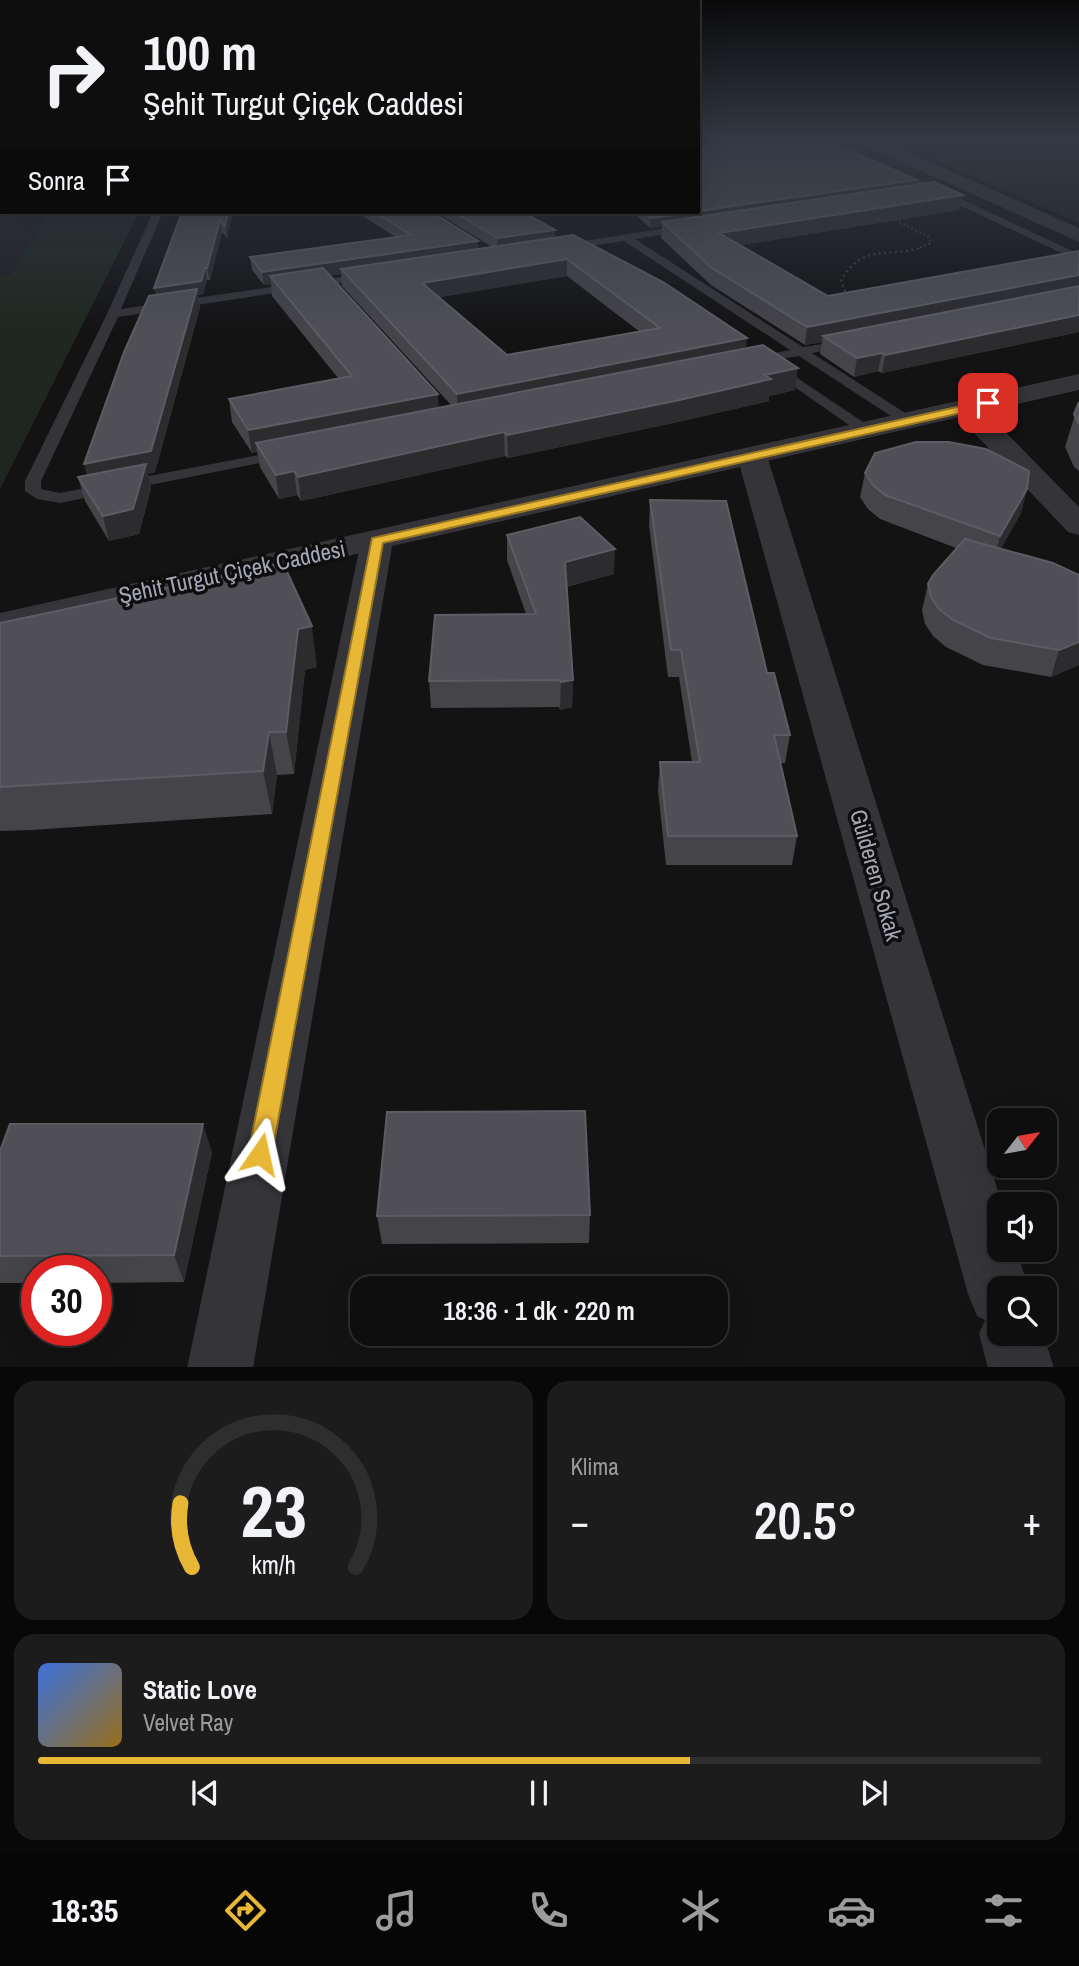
<!DOCTYPE html>
<html lang="tr">
<head>
<meta charset="utf-8">
<style>
	body { margin:0; font-family:"Archivo Narrow",sans-serif; background:#1c1c1d; color:#f1f3f6; height:100vh; display:flex; flex-direction:column; font-size:26px; white-space:nowrap }
	* { box-sizing:border-box; margin:0 }
	p { font-size:23px; color:#9b9c9e }
	.icon { flex:none; width:38px; height:38px; fill:none; stroke:currentColor; stroke-width:2; stroke-linecap:round; stroke-linejoin:round }
	.map { position:relative; height:1367px; overflow:hidden }
	.details { display:flex; flex-direction:column; gap:14px; padding:14px; background:#080808; flex:1 }
	.details>* { flex:none }
	.guide { position:absolute; left:0px; top:0px; width:700px; height:214px; box-shadow:0 7px 28px #0002,0 0 0 2px #2e2e2f; background:#0e0e0f; color:#f1f3f6; overflow:hidden }
	.needle { width:46px; rotate:59deg }
	.tools { position:absolute; left:987px; top:1108px; display:grid; gap:14px }
	.tools a { display:grid; place-items:center; width:70px; height:70px; border-radius:14px; background:#0e0e0f; box-shadow:0 7px 28px #0002,0 0 0 2px #2e2e2f; font-size:35px }
	.speed { position:absolute; left:21px; top:1255px; display:flex; gap:14px; font-size:35px; font-weight:700; text-align:center }
	.speed>* { display:grid; place-content:center; width:91px; height:91px; border-radius:50%; background:#0e0e0f; box-shadow:0 7px 28px #0002,0 0 0 2px #2e2e2f; line-height:1 }
	.speed .limit { border:10px solid #d22; background:#fff; color:#111 }
	.pin { position:absolute; display:grid; place-items:center; width:60px; height:60px; color:#fff; margin:-30px; border-radius:14px; box-shadow:0 4px 10px #0006 }
	.me { position:absolute; width:77px; margin:-38px; rotate:11deg; stroke-linejoin:round; filter:drop-shadow(0 0 5px #0008) }
	.turn { display:flex; align-items:center; gap:24px; height:147px; padding:0 28px; font-size:32px }
	.turn .icon { width:91px; height:91px; stroke-width:2.5 }
	.turn b { display:block; font-size:49px; line-height:60px }
	.then { display:flex; align-items:center; height:66px; padding:0 28px; background:#0003; gap:14px; font-size:26px }
	.big { font-size:52px; font-weight:600; line-height:1.1 }
	.details .tile { flex:1; display:flex; flex-direction:column; justify-content:center; gap:10px; min-width:0; padding:0 24px; border-radius:21px; background:#1c1c1d }
	.details .dial { align-items:center; gap:0 }
	.dial svg { height:182px; overflow:visible; fill:none; stroke:#2e2e2f; stroke-width:7; stroke-linecap:round; text-anchor:middle }
	.dial text { fill:#f1f3f6; stroke:none }
	.song { display:flex; align-items:center; gap:21px }
	.cover { width:84px; height:84px; border-radius:10px; background:linear-gradient(135deg,hsl(220 70% 55%),hsl(40 70% 35%)) }
	.played { height:7px; border-radius:4px; background:linear-gradient(90deg,#e9b736 65%,#2e2e2f 65%) }
	.keys { display:flex; justify-content:space-around; direction:ltr }
	.heat { display:flex; justify-content:space-between; align-items:center; font-size:38px; direction:ltr }
	.details .tiles { flex:1; display:grid; gap:14px; grid-template-columns:1fr 1fr }
	.tile:last-child { grid-column:span 2 }
	.trip { position:absolute; left:350px; top:1276px; width:378px; height:70px; border-radius:21px; background:#0e0e0f; box-shadow:0 7px 28px #0002,0 0 0 2px #2e2e2f; font-weight:600; line-height:70px; text-align:center }
	.tabs { display:flex; height:112px; justify-content:space-around; align-items:center; background:#060606; color:#9b9c9e }
	.tabs .icon { width:49px; height:49px }
	.tabs .selected { color:#e9b736 }
	.tabs b { font-size:32px; color:#f1f3f6 }
	.map>svg:first-child { display:block }
</style>
</head>
<body>
<div class="map">
<svg width="1079" height="1368" viewBox="0 0 1079 1368">
	<rect width="100%" height="100%" fill="#131314"/>
	<path fill="#1f1f21" d="M0 141 2 212H48L11 276 0 277Z
		M894 141H1079V223L977 178Z"/>
	<path fill="#1f2720" d="M48 212H139L0 489V277L11 275Z"/>
	<g fill="none" stroke-linecap="round" stroke-linejoin="round">
		<path stroke="#3a3b40" stroke-width="2" stroke-dasharray="2 2.5" stroke-linecap="butt" d="M891 218 928 236 931 243 917 249"/>
		<path stroke="#3a3b40" stroke-width="2.5" stroke-dasharray="2 3.5" stroke-linecap="butt" d="M847 297 841 280C864 242 887 259 922 247"/>
		<path fill="#343439" fill-rule="evenodd" d="M890 169H896L1079 254V261L890 173Z
			M153 212H163L121 309 368 273 374 276 368 279 118 317 41 481V489L60 493 285 450 292 454 285 458 60 503 37 499 25 491V481L107 314Z
			M687 225 691 226V230L635 239 803 347 848 340V346L812 353 913 418V424H903L799 356 749 364V358L790 350 624 241 564 250 559 247 564 244Z
			M775 363 872 428V434H862L770 370 769 367Z"/>
		<path fill="#343439" fill-rule="evenodd" d="M861 141H883L1079 228V242L863 145Z
			M966 400 976 402 1079 507V535L1068 532 956 414 952 408 956 402Z
			M752 447 762 450 767 456 1002 1204H999V1250H1016L1029 1288H999V1334H1043L1054 1368H988L979 1334 985 1320 977 1316 968 1294 737 456 742 450Z
			M377 531 389 534 393 541 253 1368H187L361 541 365 534Z"/>
		<path fill="#343439" fill-rule="evenodd" d="M1079 374V390L0 635V613Z"/>
	</g>
	<path fill="#444449" fill-rule="evenodd" d="M915 185 963 195 959 210 740 245 828 296 1079 251V332L882 373 878 371 854 377 820 354 822 342 805 345 711 285 661 238 662 226 650 228 633 212H698Z
		M182 212H233L227 238 222 232 210 280H207L203 294 198 295 200 307 155 472 148 474 151 488 139 534 109 541 85 501 78 477 87 476 156 295Z
		M356 212H432L479 249 492 247 436 212H523L555 230V238L746 348 795 390 769 396V401L673 423 508 458 505 456 301 501 297 495 279 499 260 467 257 452 252 453 232 422 229 399 338 378 272 296 271 284 264 285 252 270 250 257 396 237ZM341 274 342 286 451 405 439 408 330 275ZM567 276 640 332 507 355 439 297Z
		M1079 402V471L1074 467 1065 447Z
		M865 473 1027 489 1021 513 1001 548 1079 665 1051 677 983 665 946 647 933 636 925 624 922 610 928 584 956 548 880 519 868 509 860 497Z
		M650 500 767 673 790 735 785 763H780L797 836 792 865H666L658 790 660 762H692L679 677H668L649 525Z
		M507 535 614 574 566 587 573 680 572 707 560 710 559 707 431 708 429 681 526 614 507 560Z
		M0 623 317 667 305 670 294 774 277 775 272 814 31 830 0 831Z
		M0 1151 212 1152 184 1282 96 1283V1270H37V1283H0Z
		M590 1215 589 1243 382 1244 377 1216Z"/>
	<path fill="#2c2c2f" d="M916 180 914 189 662 222V226L650 228 651 218Z
		M963 195 959 210 718 249 719 233Z
		M228 212H233L227 238 225 226Z
		M220 220 222 232 210 280 207 268Z
		M555 230V242L498 250 497 238Z
		M478 241 479 253 341 269V274L276 283 270 276 271 284 264 285 262 272Z
		M567 259V276L423 300 422 283Z
		M205 268 207 280 203 294 198 295 200 307 155 472 148 474 151 488 139 534 109 541 103 516 89 485 84 464 157 301 154 288Z
		M1079 275V290L823 336 822 342 805 345 807 327Z
		M1079 315V332L882 373 885 355Z
		M747 338 745 357 458 413 457 394Z
		M882 353 878 371 854 377 857 358Z
		M798 368 795 390 769 396V401L673 423 508 458 507 435Z
		M438 394 439 416 256 443 257 452 252 453 248 430Z
		M504 432 505 456 301 501 298 477Z
		M294 471 297 495 279 499 276 475Z
		M1027 489 1021 513 993 562 1000 536Z
		M615 549 614 574 564 587 565 562Z
		M312 626 317 667 305 670 294 774 286 732 298 629Z
		M1079 642V665L1051 677 1059 650Z
		M573 680 572 707 560 710 561 682Z
		M269 732 277 775 272 814 263 771Z
		M203 1124 212 1152 184 1282 174 1255Z"/>
	<path fill="#4f4f55" stroke="#5c5d64" stroke-width="2" fill-rule="evenodd" d="M698 141H830L916 180 698 211Z
		M934 182 963 195 719 233 828 296 1079 251V275L807 327 712 268 662 222Z
		M182 212H228L225 226 220 220 207 268H205L201 281 154 288Z
		M374 212H432L478 241 262 272 250 257 411 235Z
		M454 212H523L555 230 497 238Z
		M644 212H696L651 218Z
		M573 235 663 282 747 338 457 394 341 269ZM567 259 660 328 507 355 422 283Z
		M323 268 438 394 248 430 229 399 352 376 270 276Z
		M1079 286V315L885 355 882 353 857 358 823 336Z
		M197 289 151 451 84 464 124 352 149 296Z
		M763 345 798 368 765 375 771 379 675 401 507 435 504 432 298 477 294 471 276 475 256 443Z
		M1079 402V424L1074 414Z
		M916 442H949L986 449 1029 471 1027 489 1000 536 885 495 873 485 865 473 875 453Z
		M146 464 133 509 103 516 78 477Z
		M650 500 726 501 767 673H774L790 735H774L797 836H668L660 762H700L681 650H671Z
		M580 517 615 549 565 562 573 680 561 682 560 680 429 681 435 615 536 614 507 535Z
		M965 539 1053 563 1079 575V642L1059 650 991 638 953 620 939 609 931 597 928 584 933 575Z
		M283 563 312 626 298 629 286 732H269L263 771 0 787V623Z
		M585 1111 590 1215 377 1216 387 1112Z
		M10 1124H203L174 1255 0 1256V1151Z"/>
	<linearGradient id="sky" x2="0" y2="1"><stop stop-color="#0a0a0b"/><stop offset="0.42" stop-color="#333945"/><stop offset="1" stop-color="#333945" stop-opacity="0"/></linearGradient>
	<rect width="1079" height="332" fill="url(#sky)"/>
	<path fill="#e9b736" stroke="#977723" stroke-width="2" d="M988 400 992 401V406L383 543 272 1154 269 1162 260 1165 252 1162 248 1154 372 538Z"/>
	<g text-anchor="middle" stroke-width="7" stroke-linejoin="round" paint-order="stroke">
		<g font-size="23" fill="#a5a8b4" stroke="#0e0e0f">
			<text transform="translate(232 572) rotate(-12)" y="8">Şehit Turgut Çiçek Caddesi</text>
			<text transform="translate(876 875) rotate(74)" y="8">Gülderen Sokak</text>
		</g>
	</g>
</svg>
<div class="tools">
<a><svg class="needle" viewBox="-14 -14 28 28"><path d="M0-13l5 13h-10z" fill="#e53935"/><path d="M0 13l5-13h-10z" fill="#9b9c9e"/></svg></a>
<a><svg class="icon" aria-label="sound" viewBox="0 0 24 24"><path d="M4 9h4l5-4v14l-5-4H4zM17 9q2 3 0 6"/></svg></a>
<a><svg class="icon" aria-label="search" viewBox="0 0 24 24"><circle cx="10" cy="10" r="6"/><path d="M15 15l6 6"/></svg></a>
</div>
<div class="speed"><div class="limit">30</div></div>
<div class="pin" style="left:988px;top:403px;background:#d93025"><svg class="icon" aria-label="arrive" viewBox="0 0 24 24"><path d="M6 21V4h12l-3 4 3 4H6"/></svg></div>
<svg class="me" style="left:260px;top:1154px" viewBox="-20 -20 40 40"><path d="M0-17L14 15 0 8-14 15z" fill="#e9b736" stroke="#fff" stroke-width="4"/></svg>
<div class="trip">18:36 · 1 dk · 220 m</div>
<div class="guide">
<div class="turn"><svg class="icon" aria-label="right" viewBox="0 0 24 24"><path d="M7 20v-9h11M14 6l5 5-5 5"/></svg><div><b>100 m</b>Şehit Turgut Çiçek Caddesi</div></div>
<div class="then">Sonra<svg class="icon" aria-label="arrive" viewBox="0 0 24 24"><path d="M6 21V4h12l-3 4 3 4H6"/></svg></div>
</div>
</div>
<section class="details">
<div class="tiles">
<div class="tile dial"><svg viewBox="0 0 100 80">
<path d="M14 69A42 42 0 1 1 86 69"/>
<path d="M14 69A42 42 0 0 1 9 41" stroke="#e9b736"/>
<text x="50" y="56" font-size="32" font-weight="700">23</text>
<text x="50" y="72" font-size="11">km/h</text>
</svg></div>
<div class="tile"><p>Klima</p>
<div class="heat"><a>−</a><b class="big">20.5°</b><a>+</a></div>
</div>
<div class="tile">
<div class="song"><i class="cover"></i><div><b>Static Love</b><p>Velvet Ray</p></div></div>
<div class="played"></div>
<div class="keys"><svg class="icon" aria-label="previous" viewBox="0 0 24 24"><path d="M18 5L8 12l10 7zM5 5v14"/></svg><svg class="icon" aria-label="pause" viewBox="0 0 24 24"><path d="M8 5v14M16 5v14"/></svg><svg class="icon" aria-label="next" viewBox="0 0 24 24"><path d="M6 5l10 7-10 7zM19 5v14"/></svg></div>
</div>
</div>
</section>
<nav class="tabs">
<b>18:35</b>
<svg class="icon selected" aria-label="directions" viewBox="0 0 24 24"><path d="M12 3l9 9-9 9-9-9zM9 14v-3h6M13 9l2 2-2 2"/></svg>
<svg class="icon" aria-label="music" viewBox="0 0 24 24"><path d="M9 18V5l10-2v13"/><circle cx="6" cy="18" r="3"/><circle cx="16" cy="16" r="3"/></svg>
<svg class="icon" aria-label="phone" viewBox="0 0 24 24"><path d="M5 4h4l2 5-3 2q2 4 5 5l2-3 5 2v4C11 20 4 13 5 4z"/></svg>
<svg class="icon" aria-label="climate" viewBox="0 0 24 24"><path d="M12 3v18M4 7l16 10M4 17L20 7"/></svg>
<svg class="icon" aria-label="car" viewBox="0 0 24 24"><path d="M5 17H2v-5l4-1 3-4h7l3 4 3 1v5h-3M9 17h6M6 11h13"/><circle cx="7" cy="17" r="2"/><circle cx="17" cy="17" r="2"/></svg>
<svg class="icon" aria-label="filters" viewBox="0 0 24 24"><path d="M4 7h16M4 17h16"/><circle cx="9" cy="7" r="2"/><circle cx="15" cy="17" r="2"/></svg>
</nav>
</body>
</html>
